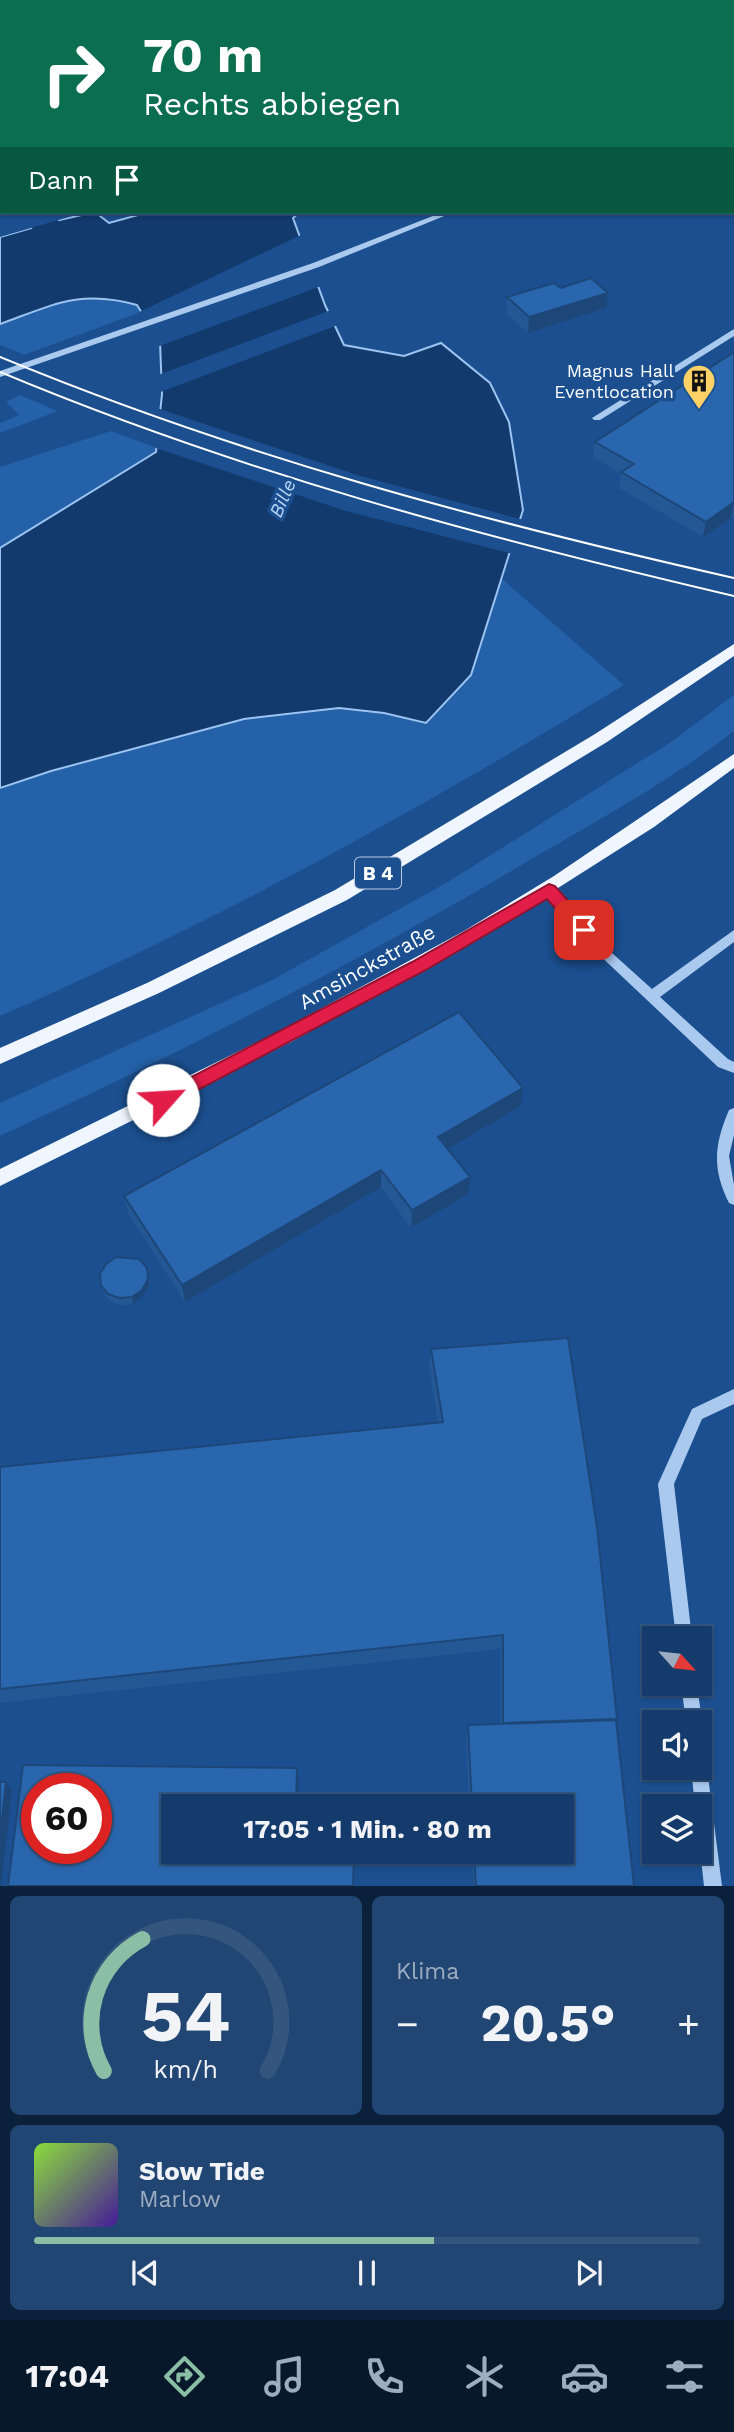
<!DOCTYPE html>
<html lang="de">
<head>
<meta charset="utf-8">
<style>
	body { margin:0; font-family:"Work Sans",sans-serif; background:#214673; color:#f1f3f6; height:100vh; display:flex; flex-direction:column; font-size:26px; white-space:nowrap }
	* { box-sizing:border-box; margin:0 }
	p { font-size:23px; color:#9dadc1 }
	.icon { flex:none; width:38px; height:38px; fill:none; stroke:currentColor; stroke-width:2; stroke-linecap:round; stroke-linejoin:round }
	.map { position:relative; height:1886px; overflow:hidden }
	.sheet { display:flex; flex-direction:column; gap:10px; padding:10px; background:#0b203b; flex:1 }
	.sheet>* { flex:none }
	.guide { position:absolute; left:0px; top:0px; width:735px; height:214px; box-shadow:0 2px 5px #0004,0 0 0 2px #33557e; background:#0b6e4f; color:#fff; overflow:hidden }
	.needle { width:46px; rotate:117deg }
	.tools { position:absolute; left:642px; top:1626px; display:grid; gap:14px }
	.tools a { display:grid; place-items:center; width:70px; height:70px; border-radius:0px; background:#143b6b; box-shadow:0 2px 5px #0004,0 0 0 2px #33557e; font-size:35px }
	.speed { position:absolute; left:21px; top:1773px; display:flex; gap:14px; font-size:35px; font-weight:700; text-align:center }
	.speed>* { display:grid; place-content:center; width:91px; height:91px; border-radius:50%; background:#143b6b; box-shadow:0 2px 5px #0004,0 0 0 2px #33557e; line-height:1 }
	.speed .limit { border:10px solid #d22; background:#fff; color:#111 }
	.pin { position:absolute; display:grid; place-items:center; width:60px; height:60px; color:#fff; margin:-30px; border-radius:14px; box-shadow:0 4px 10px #0006 }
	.me { position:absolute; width:77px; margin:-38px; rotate:64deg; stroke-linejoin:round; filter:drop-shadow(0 0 5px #0008) }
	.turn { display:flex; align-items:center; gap:24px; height:147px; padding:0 28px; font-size:32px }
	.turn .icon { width:91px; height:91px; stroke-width:2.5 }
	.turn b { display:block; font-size:49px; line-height:60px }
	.then { display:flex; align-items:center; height:66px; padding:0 28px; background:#0003; gap:14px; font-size:26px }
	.big { font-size:52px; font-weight:700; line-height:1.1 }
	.sheet .widget { flex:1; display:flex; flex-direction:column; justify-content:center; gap:10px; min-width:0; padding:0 24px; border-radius:10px; background:#214673 }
	.sheet .dial { align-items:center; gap:0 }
	.dial svg { height:182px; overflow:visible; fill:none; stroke:#33557e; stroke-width:7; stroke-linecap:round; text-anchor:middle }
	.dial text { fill:#f1f3f6; stroke:none }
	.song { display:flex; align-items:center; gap:21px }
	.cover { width:84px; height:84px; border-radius:10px; background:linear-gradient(135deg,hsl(90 70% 55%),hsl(260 70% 35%)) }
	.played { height:7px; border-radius:4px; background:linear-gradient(90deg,#8abfa5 60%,#33557e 60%) }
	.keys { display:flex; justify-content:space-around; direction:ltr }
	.heat { display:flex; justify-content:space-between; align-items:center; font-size:38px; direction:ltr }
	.sheet .tiles { flex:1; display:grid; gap:10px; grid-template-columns:1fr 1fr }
	.widget:last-child { grid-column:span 2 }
	.trip { position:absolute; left:161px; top:1794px; width:413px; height:70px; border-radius:0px; background:#143b6b; box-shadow:0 2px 5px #0004,0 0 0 2px #33557e; font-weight:700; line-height:70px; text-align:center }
	.dock { display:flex; height:112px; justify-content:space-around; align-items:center; background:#08182b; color:#9dadc1 }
	.dock .icon { width:49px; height:49px }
	.dock .on { color:#8abfa5 }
	.dock b { font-size:32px; color:#f1f3f6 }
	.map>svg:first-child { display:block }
</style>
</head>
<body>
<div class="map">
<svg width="734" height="1886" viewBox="0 0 734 1886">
	<rect width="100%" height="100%" fill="#1b4f8f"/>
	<path fill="#2461a8" d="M88 296 109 297 137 305 141 312 24 355 0 345V324L59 303Z
		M20 395 58 411 0 433V423L19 415 6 402Z
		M111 431 157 448 156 452 0 548V467Z
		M502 579 624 685C422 808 217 922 0 1016V788L51 771 244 719 339 708 384 713 426 723 471 675Z
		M734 695V731C668 783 591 824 518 867 350 966 177 1055 0 1136V1103L272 980 446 883 671 742Z"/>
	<path fill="#123a6d" stroke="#9cc4f0" stroke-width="2" d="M23 212H55L59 220 95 212 109 223 149 212H300L293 218 325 305 344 345 404 356 441 343 490 383 509 422 523 510 471 675 426 723 384 713 339 708 244 719 51 771 0 788V548L156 452 162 394 160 342 137 305C80 289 53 305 0 324V237L31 228Z"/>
	<path fill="#1b4f8f" d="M20 212H58L60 216 86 212 0 237V234L26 226Z
		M303 234 321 286 157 347 137 313Z
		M331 310 338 325 158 393V375Z
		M157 408 357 475 524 520 513 554 346 511 153 447Z"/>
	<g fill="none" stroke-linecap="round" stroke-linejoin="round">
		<path fill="#a9c9ee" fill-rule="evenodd" d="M364 0H370V2H364Z
			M389 0H395V2H389Z
			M0 76H2V80H0Z
			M0 208H2V212H5L0 213Z
			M443 212H454L319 267 0 377V371L313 263Z
			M734 329V336L600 420H594L592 418Z
			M549 885 553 887 602 944 652 989 734 930V942L660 997 728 1059 734 1062V1073L718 1067 594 950 545 893 543 890Z
			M734 1108V1135L729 1156 734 1185V1205L729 1203C712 1169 714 1145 729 1110Z
			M734 1389V1404L702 1419 674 1484 692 1638H676L658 1484 692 1409Z
			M681 1684H697L702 1722 700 1728V1722H686Z
			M700 1760 705 1762 707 1768 722 1886H704L700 1850V1806H695L691 1768H700Z"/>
		<path fill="#f0f6ff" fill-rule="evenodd" d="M734 644V656L607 742 347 900 159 993 0 1064V1048L147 983 335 890 595 734Z
			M734 754V768L654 827 476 940 291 1042 0 1186V1169L278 1032 464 931 554 876Z"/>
		<path stroke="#fff" stroke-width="2" d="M0 357C239 456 482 521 734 578
			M0 372C239 472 482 537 734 596"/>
	</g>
	<path fill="#245895" d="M561 288 608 293 606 308 528 333 506 313 507 297Z
		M734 352V519L731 518 703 537 619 488 621 474 593 457 595 442Z
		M523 1088 521 1106 447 1148 468 1194 411 1228 381 1187 185 1302 128 1213 124 1196Z
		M147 1268 149 1286 143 1296 133 1304 121 1305 110 1301 103 1292 101 1285Z
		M431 1349 617 1719 616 1720 634 1886H474L472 1852H562V1806H469L466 1735 468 1725 500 1724V1649L0 1703V1467L438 1422 429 1368Z"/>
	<path fill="#1d4779" d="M111 0H142V2H111Z
		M608 293 606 308 528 333 529 317Z
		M734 502 731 518 703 537 706 522Z
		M523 1088 521 1106 437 1155 438 1137Z
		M381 1170V1187L185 1302 182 1285Z
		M470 1177 468 1194 411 1228 412 1210Z
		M147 1268 149 1286 143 1296 133 1304 132 1297Z
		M297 1768 299 1779 298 1806H296Z
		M6 1782 12 1790 1 1886H0V1837Z"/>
	<path fill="#2a66ad" stroke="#1d4779" stroke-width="2" fill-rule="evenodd" d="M288 0H317L318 2 274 1Z
		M421 0H438L435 2H423Z
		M461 0H503L501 2H462Z
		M591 278 608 293 529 317 507 297 554 283 561 288Z
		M734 352V502L706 522 621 472 634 464 595 442Z
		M459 1012 523 1088 438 1137 470 1177 412 1210 381 1170 182 1285 124 1196Z
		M116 1257 139 1259 147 1268 148 1279 142 1290 132 1297 119 1298 108 1294 101 1285 100 1274 106 1264Z
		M568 1338 597 1527 617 1719 503 1723V1635L0 1689V1467L443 1422 431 1349Z
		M616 1720 634 1886H476L474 1852H562V1806H472L468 1725Z
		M23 1765 297 1768 296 1806H173V1852H354L353 1886H8ZM37 1788H96V1848H37Z
		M0 1782H6L0 1837Z"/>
	<path fill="#e11d48" stroke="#92132f" stroke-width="2" d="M549 884 555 886 590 926V935H579L547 899 424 971 169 1105H157L154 1100 157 1095 412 962Z"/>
	<defs>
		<symbol id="building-pin" viewBox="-11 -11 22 30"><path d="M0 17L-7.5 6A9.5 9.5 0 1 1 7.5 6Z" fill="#ffd166" stroke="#1b4f8f"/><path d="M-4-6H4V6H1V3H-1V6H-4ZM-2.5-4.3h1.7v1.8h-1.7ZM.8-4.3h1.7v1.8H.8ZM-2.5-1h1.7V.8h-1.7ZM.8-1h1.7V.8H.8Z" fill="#111"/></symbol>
	</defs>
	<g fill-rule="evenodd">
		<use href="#building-pin" x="680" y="362" width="38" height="52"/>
	</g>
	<g text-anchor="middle" stroke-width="7" stroke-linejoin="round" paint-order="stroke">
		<g font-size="18" fill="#fff" stroke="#1b4f8f" text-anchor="end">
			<text x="674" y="377">Magnus Hall<tspan x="674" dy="21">Eventlocation</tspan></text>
		</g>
		<g font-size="19" font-style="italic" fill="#b5d3f5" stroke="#1b4f8f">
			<text transform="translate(282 498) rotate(-67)" y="7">Bille</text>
		</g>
		<rect fill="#1b4f8f" stroke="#bbcadd" stroke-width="2" x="355" y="857.5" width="46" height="31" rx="5"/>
		<g font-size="19" font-weight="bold" fill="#fff">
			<text x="378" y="880">B 4</text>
		</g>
		<g font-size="21" fill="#fff" stroke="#1b4f8f">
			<text transform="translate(367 967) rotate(-29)" y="7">Amsinckstraße</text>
		</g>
	</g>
</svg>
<div class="tools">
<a><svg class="needle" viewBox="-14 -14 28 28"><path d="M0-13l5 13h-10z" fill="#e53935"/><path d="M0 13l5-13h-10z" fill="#9dadc1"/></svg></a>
<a><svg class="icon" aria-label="sound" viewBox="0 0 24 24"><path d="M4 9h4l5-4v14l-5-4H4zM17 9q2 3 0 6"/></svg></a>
<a><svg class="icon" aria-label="layers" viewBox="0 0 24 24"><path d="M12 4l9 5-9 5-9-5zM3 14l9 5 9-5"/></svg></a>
</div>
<div class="speed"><div class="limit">60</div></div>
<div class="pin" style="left:584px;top:930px;background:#d93025"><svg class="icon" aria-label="arrive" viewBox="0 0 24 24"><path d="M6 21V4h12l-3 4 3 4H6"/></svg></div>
<svg class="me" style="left:163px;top:1100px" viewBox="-20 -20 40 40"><circle r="19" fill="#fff"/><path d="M0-13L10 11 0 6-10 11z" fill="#e11d48"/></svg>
<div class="trip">17:05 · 1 Min. · 80 m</div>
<div class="guide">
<div class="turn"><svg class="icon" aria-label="right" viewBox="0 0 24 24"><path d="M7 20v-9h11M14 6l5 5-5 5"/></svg><div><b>70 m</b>Rechts abbiegen</div></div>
<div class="then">Dann<svg class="icon" aria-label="arrive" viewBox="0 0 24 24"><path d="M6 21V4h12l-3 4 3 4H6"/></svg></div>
</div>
</div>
<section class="sheet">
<div class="tiles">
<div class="widget dial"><svg viewBox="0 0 100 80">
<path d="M14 69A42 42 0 1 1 86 69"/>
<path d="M14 69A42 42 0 0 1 31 11" stroke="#8abfa5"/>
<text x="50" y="56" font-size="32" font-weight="700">54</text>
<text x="50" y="72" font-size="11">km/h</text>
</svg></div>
<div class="widget"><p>Klima</p>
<div class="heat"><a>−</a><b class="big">20.5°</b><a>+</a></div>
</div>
<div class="widget">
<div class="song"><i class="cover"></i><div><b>Slow Tide</b><p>Marlow</p></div></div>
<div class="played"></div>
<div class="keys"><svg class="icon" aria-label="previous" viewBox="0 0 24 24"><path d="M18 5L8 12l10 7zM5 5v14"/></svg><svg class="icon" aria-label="pause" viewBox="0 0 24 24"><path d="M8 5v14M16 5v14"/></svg><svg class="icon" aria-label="next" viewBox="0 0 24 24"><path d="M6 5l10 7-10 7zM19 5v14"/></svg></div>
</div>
</div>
</section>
<nav class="dock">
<b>17:04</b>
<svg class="icon on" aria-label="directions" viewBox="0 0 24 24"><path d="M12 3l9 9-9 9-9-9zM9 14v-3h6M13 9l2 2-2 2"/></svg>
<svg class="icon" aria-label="music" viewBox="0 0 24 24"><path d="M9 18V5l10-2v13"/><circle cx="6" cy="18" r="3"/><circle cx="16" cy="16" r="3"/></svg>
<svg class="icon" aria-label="phone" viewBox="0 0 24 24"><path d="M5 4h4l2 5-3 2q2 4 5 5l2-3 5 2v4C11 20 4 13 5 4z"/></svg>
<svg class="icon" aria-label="climate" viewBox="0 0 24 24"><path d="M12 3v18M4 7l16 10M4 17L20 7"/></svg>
<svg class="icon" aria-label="car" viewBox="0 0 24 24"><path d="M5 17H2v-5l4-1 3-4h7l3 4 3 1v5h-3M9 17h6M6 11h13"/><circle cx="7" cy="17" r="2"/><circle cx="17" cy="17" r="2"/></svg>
<svg class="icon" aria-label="filters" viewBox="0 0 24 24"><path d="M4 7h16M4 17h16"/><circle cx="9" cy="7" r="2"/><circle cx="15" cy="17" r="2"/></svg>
</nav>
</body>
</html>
